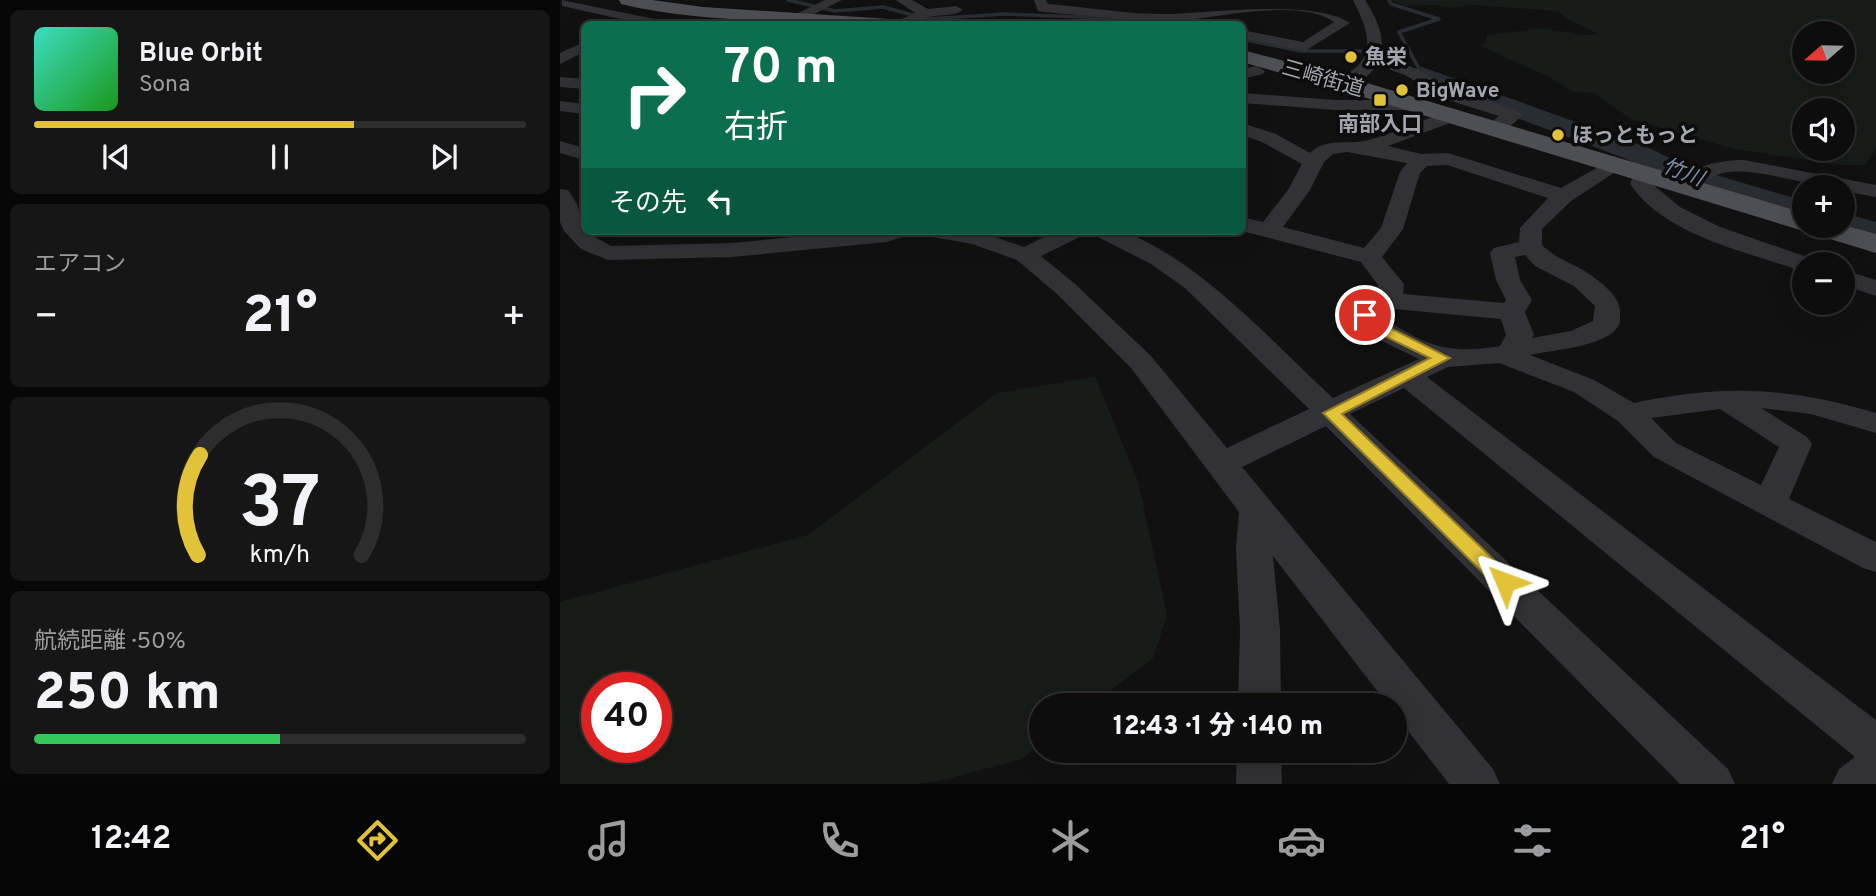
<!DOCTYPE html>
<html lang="ja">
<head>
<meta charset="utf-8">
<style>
	body { margin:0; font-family:Overpass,"Noto Sans JP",sans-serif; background:#161617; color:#f1f3f6; height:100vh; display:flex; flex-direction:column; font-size:26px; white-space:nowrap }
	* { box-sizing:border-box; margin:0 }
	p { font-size:23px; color:#9a9c9e }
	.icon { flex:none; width:38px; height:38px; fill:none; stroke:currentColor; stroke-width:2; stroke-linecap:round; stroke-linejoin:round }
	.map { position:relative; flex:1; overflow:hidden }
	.drawer { display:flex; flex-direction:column; gap:10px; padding:10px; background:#070708; width:560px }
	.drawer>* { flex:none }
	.top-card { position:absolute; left:21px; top:21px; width:665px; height:214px; border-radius:10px; box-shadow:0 7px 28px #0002,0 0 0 2px #2d2d2e; background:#0b6e4f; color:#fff; overflow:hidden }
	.needle { width:46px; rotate:250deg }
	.controls { position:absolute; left:1232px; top:21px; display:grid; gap:14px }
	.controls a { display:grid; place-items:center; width:63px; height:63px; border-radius:50%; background:#0d0d0e; box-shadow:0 7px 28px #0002,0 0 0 2px #2d2d2e; font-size:35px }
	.speed { position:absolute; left:21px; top:672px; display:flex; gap:14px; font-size:35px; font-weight:700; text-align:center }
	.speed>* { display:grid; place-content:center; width:91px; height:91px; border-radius:50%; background:#0d0d0e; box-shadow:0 7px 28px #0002,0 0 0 2px #2d2d2e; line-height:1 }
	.speed .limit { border:10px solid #d22; background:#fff; color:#111 }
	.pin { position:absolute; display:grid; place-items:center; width:60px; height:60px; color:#fff; margin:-30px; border:4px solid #fff; border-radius:50%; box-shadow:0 2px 7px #0007 }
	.me { position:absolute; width:77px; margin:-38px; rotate:314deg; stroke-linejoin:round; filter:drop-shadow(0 0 5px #0008) }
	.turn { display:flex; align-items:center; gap:24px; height:147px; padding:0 28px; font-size:32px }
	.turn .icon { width:91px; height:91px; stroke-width:2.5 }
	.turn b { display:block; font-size:49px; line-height:60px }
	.then { display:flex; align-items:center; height:66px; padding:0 28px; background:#0003; gap:14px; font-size:26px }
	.big { font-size:52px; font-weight:800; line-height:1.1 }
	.drawer .tile { flex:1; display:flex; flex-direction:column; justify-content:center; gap:10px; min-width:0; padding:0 24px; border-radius:10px; background:#161617 }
	.drawer .dial { align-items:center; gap:0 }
	.dial svg { height:182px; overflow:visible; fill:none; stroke:#2d2d2e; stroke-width:7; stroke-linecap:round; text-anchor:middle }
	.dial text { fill:#f1f3f6; stroke:none }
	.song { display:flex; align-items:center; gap:21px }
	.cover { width:84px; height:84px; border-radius:10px; background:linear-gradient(135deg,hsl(170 70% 55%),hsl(120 70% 35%)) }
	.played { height:7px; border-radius:4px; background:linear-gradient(90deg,#e2c239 65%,#2d2d2e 65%) }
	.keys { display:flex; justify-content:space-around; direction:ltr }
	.heat { display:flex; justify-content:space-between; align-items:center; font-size:38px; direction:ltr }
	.charge { height:10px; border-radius:5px; background:linear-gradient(90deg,#34c759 50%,#2d2d2e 0) }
	.trip { position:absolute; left:469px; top:693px; width:378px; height:70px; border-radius:35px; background:#0d0d0e; box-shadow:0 7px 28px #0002,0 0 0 2px #2d2d2e; font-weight:800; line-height:70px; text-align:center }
	.tab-bar { display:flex; height:112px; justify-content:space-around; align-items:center; background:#050506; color:#9a9c9e }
	.tab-bar .icon { width:49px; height:49px }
	.tab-bar .on { color:#e2c239 }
	.tab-bar b { font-size:32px; color:#f1f3f6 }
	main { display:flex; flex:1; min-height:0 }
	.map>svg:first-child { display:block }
</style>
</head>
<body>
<main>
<section class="drawer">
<div class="tile">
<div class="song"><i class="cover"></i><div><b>Blue Orbit</b><p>Sona</p></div></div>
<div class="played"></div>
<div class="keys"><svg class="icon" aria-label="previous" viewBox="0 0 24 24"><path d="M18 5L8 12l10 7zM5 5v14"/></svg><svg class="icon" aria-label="pause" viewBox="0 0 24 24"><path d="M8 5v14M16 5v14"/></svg><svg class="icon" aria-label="next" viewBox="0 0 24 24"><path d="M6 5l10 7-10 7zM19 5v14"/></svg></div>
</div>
<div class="tile"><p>エアコン</p>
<div class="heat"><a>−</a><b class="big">21°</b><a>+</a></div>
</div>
<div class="tile dial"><svg viewBox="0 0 100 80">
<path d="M14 69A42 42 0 1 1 86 69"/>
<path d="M14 69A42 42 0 0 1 15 25" stroke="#e2c239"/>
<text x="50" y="56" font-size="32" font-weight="700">37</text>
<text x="50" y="72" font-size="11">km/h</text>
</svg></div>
<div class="tile"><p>航続距離 · 50%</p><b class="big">250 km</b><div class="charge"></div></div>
</section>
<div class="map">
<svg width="1316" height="784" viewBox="0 0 1316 784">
	<rect width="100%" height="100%" fill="#111112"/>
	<path fill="#171c19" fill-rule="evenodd" d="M832 0H1316V149L1305 165H1283L1174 149 1071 119 1034 93 1014 92 987 76 921 46 926 42 927 35 983 28 1024 35 1039 34 1007 19 998 11 912 5 894 8 874 5 844 6ZM1244 33H1283V72H1244ZM1244 110H1283V149H1244Z
		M535 377 578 481 607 615 593 658 532 705H481V744L462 759 379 781 355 784H0V602L248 535 437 393ZM37 688H96V747H37Z"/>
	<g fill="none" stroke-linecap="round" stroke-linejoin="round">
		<path stroke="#282d34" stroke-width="3.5" d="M228 0 275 11 323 7 367 19 444 14 575 19 616 24
			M829 0 831 4 879 19 839 32 862 74
			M682 39 741 51H800L843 65"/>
		<path fill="#282d34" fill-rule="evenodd" d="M862 67 1089 148 1126 166 1244 201V221L1104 178 1069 160 854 79 850 74 854 69Z
			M1283 213 1316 222V242L1271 230 1268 226H1283Z"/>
		<path fill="#323236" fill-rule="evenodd" d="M2 0 99 20 106 24H83L2 6Z
			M265 0H282L240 21H230L228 18Z
			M336 0H352L368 9 396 6 403 10C393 17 380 14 369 17 355 21 351 24 335 24L337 21 355 13Z
			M474 0H486L488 4C528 7 571 15 611 14 660 12 755 0 790 23L745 51 682 38V30L743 42 774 22C744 0 672 14 635 19L645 21 647 24H624L483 12 478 11Z
			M793 0H805C816 17 825 35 821 56L857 69 897 91 959 111 962 115C954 125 939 135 926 132L924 128 939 116 885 99 845 75 817 65C809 77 792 90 776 87L774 83 776 79C818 62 811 35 793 0Z
			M24 42V52L0 64V53Z
			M697 66 705 71 703 74 682 79V69Z
			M0 77 24 79V89L0 87Z
			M682 93 775 100H853L862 105 853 110H775L682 103Z
			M0 101 24 104V114L0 111Z
			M892 111 898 112 901 116 898 120 828 146 861 154 888 153 1001 188 1049 161H1063L1066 165 1011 201 982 229V245C997 260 1016 264 1032 276 1044 285 1061 298 1060 313 1060 318 1061 324 1057 328 1043 347 992 350 970 355L1034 380 1074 403C1163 384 1229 387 1316 413V433L1251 414 1201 408 1247 437 1252 444 1229 499 1316 542V572L1303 568 1094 457 1058 421 1014 392 939 363 888 367 867 377 1316 720V784H1272L1279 769 1295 757 844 388 790 414 1168 769 1175 784H1120L766 426 682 467 933 769 940 784H889L835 714V705H828L713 556 720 630 721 705H678L680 630 676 548 679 512 571 368 497 294 457 260 412 244 367 236 364 231H417L464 247 496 231H525L522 236 481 256 515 284 591 356 667 448 749 409 625 288 591 264 536 236 533 231C542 231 555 229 564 232 640 260 714 344 773 398L859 359 822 341 792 315 796 309 817 297 818 285 801 262 682 231V217L703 222 728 190 742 164 702 142 682 135V123L716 134 750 153C768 136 788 146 808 140 837 133 863 118 892 111ZM787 152 847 163 840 172 821 228 804 248 723 227 750 190 764 162 773 154ZM887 165 988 198 960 228 959 242 934 248 930 253 936 280 946 300 944 303 843 294 844 284 822 257 843 229 860 173 867 166ZM965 255 975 266 1014 286 1035 306 1033 321 1011 331 972 338 974 335 965 312 972 300 960 280 955 257ZM834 309 941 319 946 335 940 346C890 355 863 346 822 316ZM1160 409 1219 447 1201 485 1116 443 1091 418Z
			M0 141 24 148V160L0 153Z
			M1184 160 1316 185V197L1283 191V187C1246 187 1196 166 1163 173 1149 177 1138 189 1124 192L1117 190 1114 186C1129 166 1160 160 1184 160Z
			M1083 167 1090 169 1093 173 1091 183 1120 207 1160 227 1253 259 1256 264H1244V271L1235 269C1181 250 1105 235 1070 184L1076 169Z
			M0 189 8 190 17 204 24 231 51 246 172 243 297 231H348L345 236 327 242 172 257 48 260 21 249 4 231 0 222Z
			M1283 270 1316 280V296L1283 285Z
			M677 751H721L722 784H676Z"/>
		<path fill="#4e4f55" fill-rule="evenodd" d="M59 0H92L143 7 330 19 339 24C297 28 252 24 210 22 160 18 110 16 61 4Z
			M682 50 790 78 1244 213V226L1283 225 1316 234V253L774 88 682 62Z"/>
	</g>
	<path fill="#e2c239" stroke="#937e25" stroke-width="2" d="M805 311 826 326 890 358 782 414 952 577 955 582 952 588 945 590 938 588 763 413 870 358 816 332 798 315Z"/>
	<g fill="#e2c239" stroke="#0c0c0d" stroke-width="2.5">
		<circle cx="791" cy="57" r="7"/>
		<circle cx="842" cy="90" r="7"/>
		<rect x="813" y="93" width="14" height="14" rx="3.5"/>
		<circle cx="998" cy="135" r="7"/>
	</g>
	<g text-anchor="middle" stroke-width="7" stroke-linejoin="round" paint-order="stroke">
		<g font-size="21" font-weight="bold" fill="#a3a5b1" stroke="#0c0c0d" text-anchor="start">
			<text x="805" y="64">魚栄</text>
			<text x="856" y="97">BigWave</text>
			<text x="820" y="131" text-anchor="middle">南部入口</text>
			<text x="1012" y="142">ほっともっと</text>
		</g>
		<g font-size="21" fill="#a3a5b1" stroke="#0c0c0d">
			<text transform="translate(763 78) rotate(16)" y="7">三崎街道</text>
		</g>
		<g font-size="21" font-style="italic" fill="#7c8eaa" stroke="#0c0c0d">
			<text transform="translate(1123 172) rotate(21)" y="7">竹川</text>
		</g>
	</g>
</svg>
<div class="controls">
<a><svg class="needle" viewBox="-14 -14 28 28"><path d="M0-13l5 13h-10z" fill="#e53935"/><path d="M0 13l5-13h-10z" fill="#9a9c9e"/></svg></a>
<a><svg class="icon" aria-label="sound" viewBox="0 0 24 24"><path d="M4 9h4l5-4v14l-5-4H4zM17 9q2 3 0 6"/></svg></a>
<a>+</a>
<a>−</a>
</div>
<div class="speed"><div class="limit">40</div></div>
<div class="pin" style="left:805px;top:315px;background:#d93025"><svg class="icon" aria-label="arrive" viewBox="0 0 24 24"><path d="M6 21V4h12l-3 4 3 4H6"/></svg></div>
<svg class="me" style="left:945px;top:582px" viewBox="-20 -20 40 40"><path d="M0-17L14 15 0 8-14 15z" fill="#e2c239" stroke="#fff" stroke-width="4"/></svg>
<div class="trip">12:43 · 1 分 · 140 m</div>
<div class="top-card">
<div class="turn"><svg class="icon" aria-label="right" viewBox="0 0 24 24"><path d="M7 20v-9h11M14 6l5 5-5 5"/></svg><div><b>70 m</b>右折</div></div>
<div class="then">その先<svg class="icon" aria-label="left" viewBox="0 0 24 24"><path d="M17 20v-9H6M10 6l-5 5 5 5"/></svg></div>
</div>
</div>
</main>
<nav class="tab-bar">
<b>12:42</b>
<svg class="icon on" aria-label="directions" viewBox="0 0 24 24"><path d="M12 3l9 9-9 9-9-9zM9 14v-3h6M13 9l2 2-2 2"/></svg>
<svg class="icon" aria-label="music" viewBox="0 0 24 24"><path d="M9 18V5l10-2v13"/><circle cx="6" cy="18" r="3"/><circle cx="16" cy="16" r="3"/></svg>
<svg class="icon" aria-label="phone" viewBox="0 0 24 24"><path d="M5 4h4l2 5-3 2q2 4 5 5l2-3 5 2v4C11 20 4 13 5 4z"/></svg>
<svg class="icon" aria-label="climate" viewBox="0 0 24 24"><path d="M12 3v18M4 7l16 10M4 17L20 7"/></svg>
<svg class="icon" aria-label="car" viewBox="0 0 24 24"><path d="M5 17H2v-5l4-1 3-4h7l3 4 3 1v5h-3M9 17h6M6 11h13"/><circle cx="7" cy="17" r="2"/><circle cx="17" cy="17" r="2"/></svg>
<svg class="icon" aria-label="filters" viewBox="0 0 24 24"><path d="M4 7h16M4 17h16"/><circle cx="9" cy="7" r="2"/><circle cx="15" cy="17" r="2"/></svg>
<b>21°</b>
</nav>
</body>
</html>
